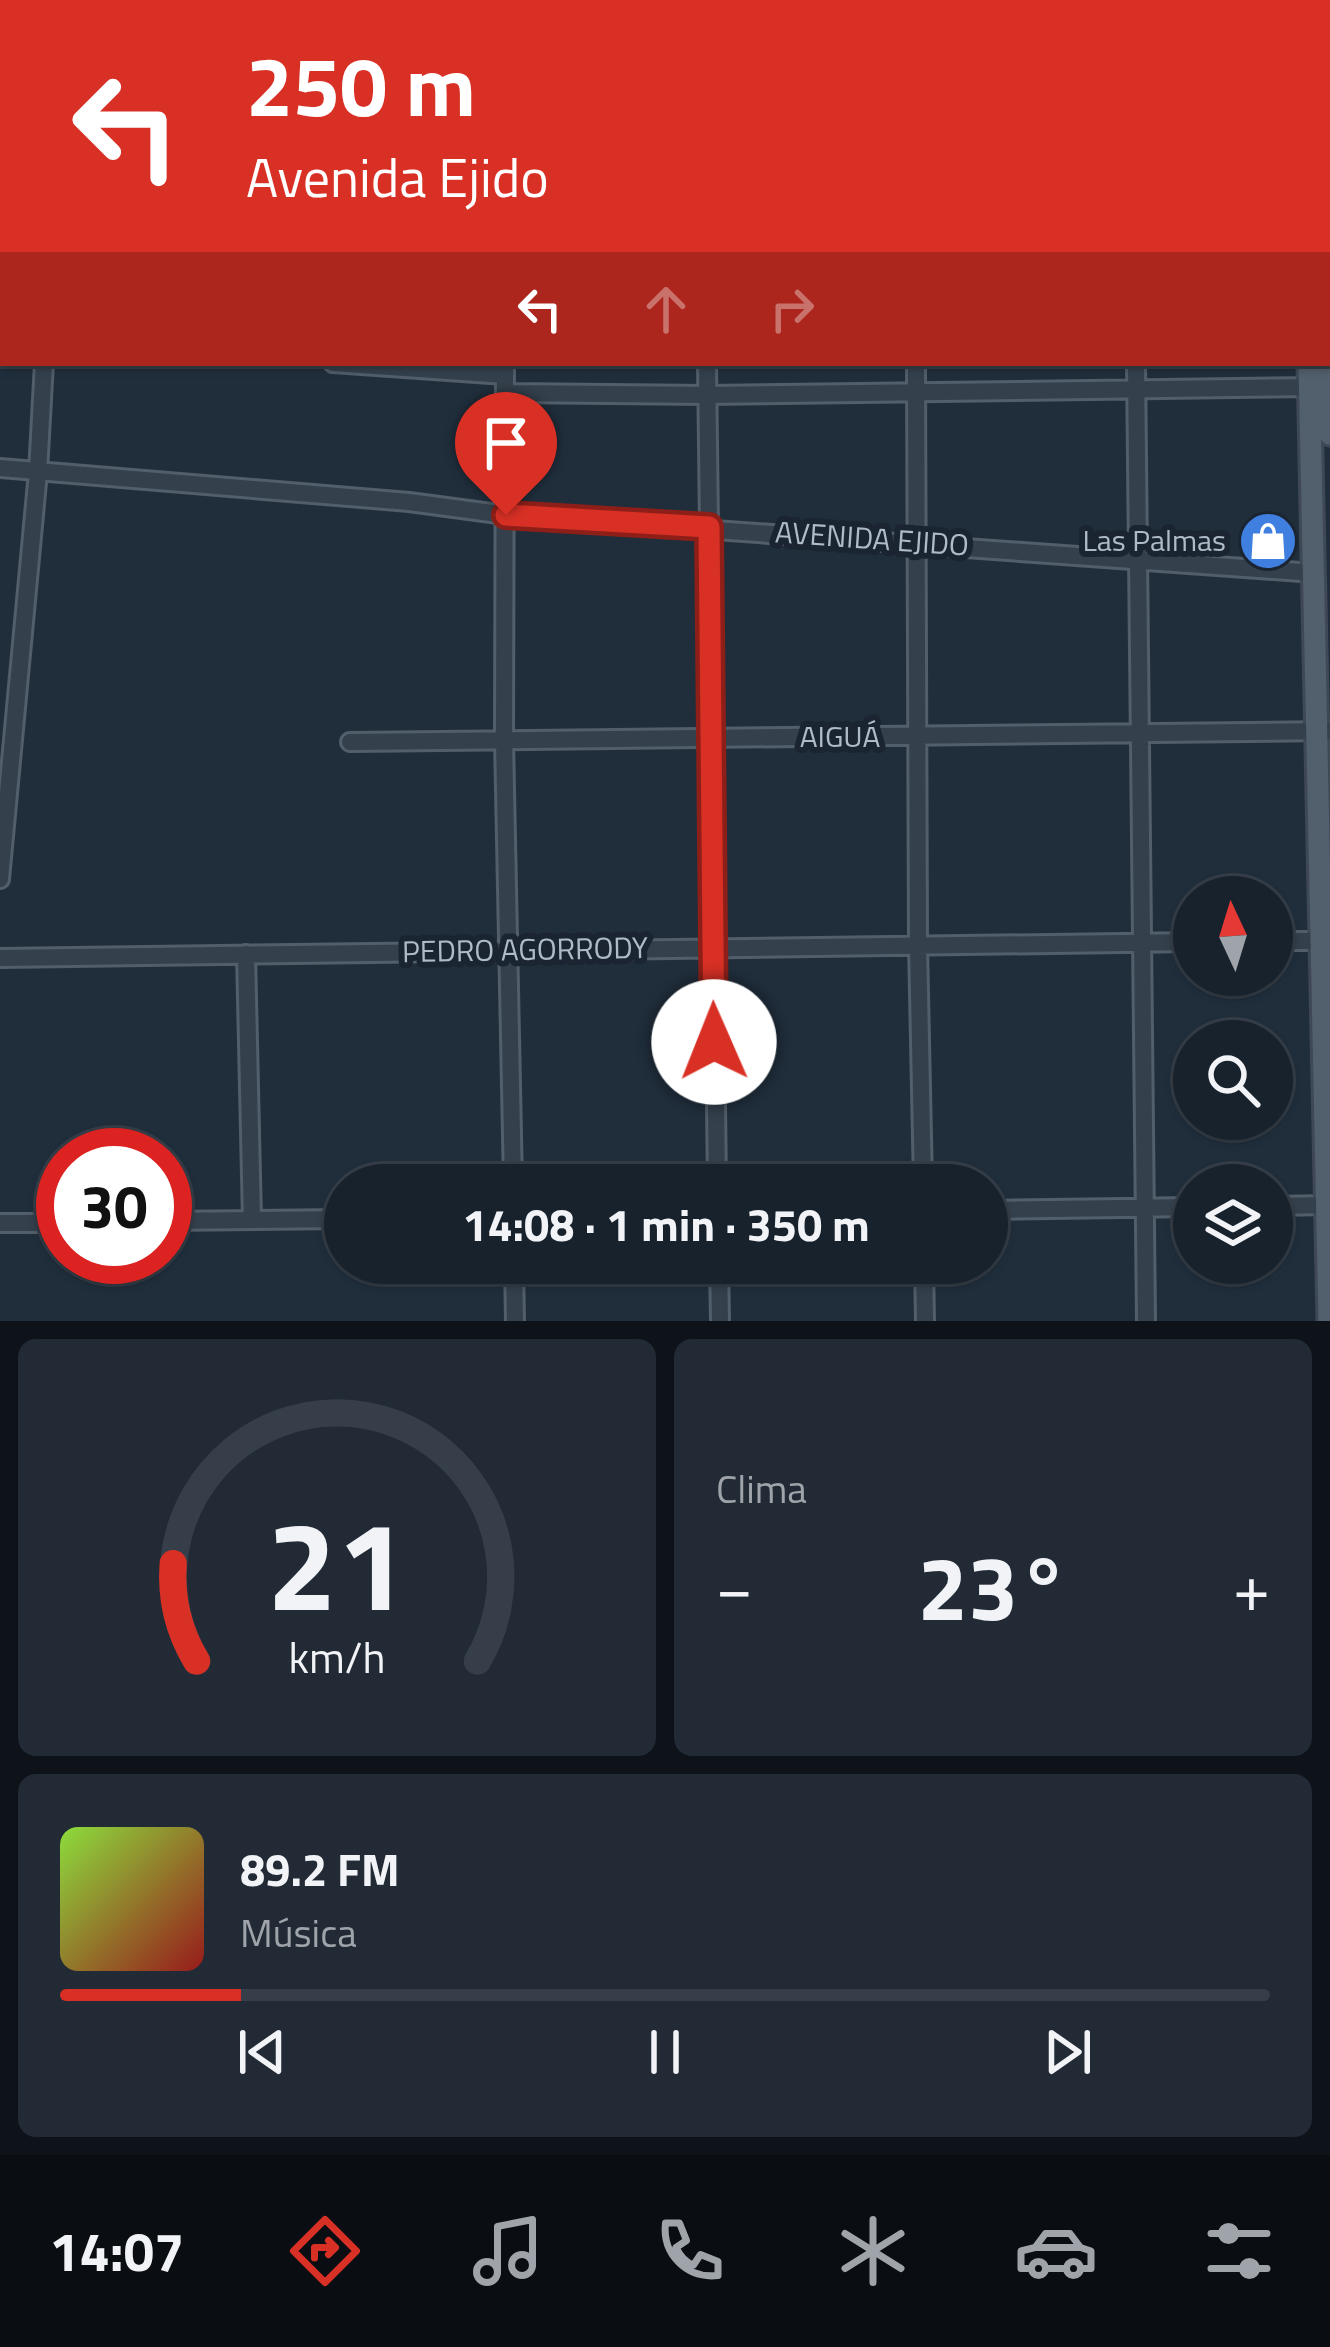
<!DOCTYPE html>
<html lang="es">
<head>
<meta charset="utf-8">
<style>
	body { margin:0; font-family:"Titillium Web",sans-serif; background:#212a35; color:#f1f3f6; height:100vh; display:flex; flex-direction:column; font-size:45px; white-space:nowrap }
	* { box-sizing:border-box; margin:0 }
	p { font-size:39px; color:#9fa4aa }
	.icon { flex:none; width:66px; height:66px; fill:none; stroke:currentColor; stroke-width:2; stroke-linecap:round; stroke-linejoin:round }
	.map { position:relative; height:1321px; overflow:hidden }
	.details { display:flex; flex-direction:column; gap:18px; padding:18px; background:#0d1319; flex:1 }
	.details>* { flex:none }
	.banner { position:absolute; left:0px; top:0px; width:1332px; height:366px; box-shadow:0 3px 9px #0004,0 0 0 3px #363f49; background:#d93025; color:#fff; overflow:hidden }
	.needle { width:78px; rotate:356deg }
	.fabs { position:absolute; left:1173px; top:876px; display:grid; gap:24px }
	.fabs a { display:grid; place-items:center; width:120px; height:120px; border-radius:50%; background:#18222d; box-shadow:0 3px 9px #0004,0 0 0 3px #363f49; font-size:60px }
	.speed { position:absolute; left:36px; top:1128px; display:flex; gap:24px; font-size:60px; font-weight:700; text-align:center }
	.speed>* { display:grid; place-content:center; width:156px; height:156px; border-radius:50%; background:#18222d; box-shadow:0 3px 9px #0004,0 0 0 3px #363f49; line-height:1 }
	.speed .limit { border:18px solid #d22; background:#fff; color:#111 }
	.pin { position:absolute; display:grid; place-items:center; width:102px; height:102px; color:#fff; margin:-123px -51px; border-radius:50% 50% 50% 0; rotate:-45deg; box-shadow:0 0 12px #0007 }
	.pin .icon { rotate:45deg }
	.me { position:absolute; width:132px; margin:-66px; rotate:359deg; stroke-linejoin:round; filter:drop-shadow(0 0 9px #0008) }
	.turn { display:flex; align-items:center; gap:42px; height:252px; padding:0 48px; font-size:54px }
	.turn .icon { width:156px; height:156px; stroke-width:2.5 }
	.turn b { display:block; font-size:84px; line-height:102px }
	.lanes { display:flex; align-items:center; height:114px; padding:0 48px; background:#0003; justify-content:center; gap:60px; direction:ltr }
	.lanes .off { opacity:.35 }
	.big { font-size:90px; font-weight:700; line-height:1.1 }
	.details .widget { flex:1; display:flex; flex-direction:column; justify-content:center; gap:18px; min-width:0; padding:0 42px; border-radius:18px; background:#212a35 }
	.details .dial { align-items:center; gap:0 }
	.dial svg { height:312px; overflow:visible; fill:none; stroke:#363f49; stroke-width:7; stroke-linecap:round; text-anchor:middle }
	.dial text { fill:#f1f3f6; stroke:none }
	.song { display:flex; align-items:center; gap:36px }
	.cover { width:144px; height:144px; border-radius:18px; background:linear-gradient(135deg,hsl(90 70% 55%),hsl(0 70% 35%)) }
	.played { height:12px; border-radius:6px; background:linear-gradient(90deg,#d93025 15%,#363f49 15%) }
	.keys { display:flex; justify-content:space-around; direction:ltr }
	.heat { display:flex; justify-content:space-between; align-items:center; font-size:66px; direction:ltr }
	.details .tiles { flex:1; display:grid; gap:18px; grid-template-columns:1fr 1fr }
	.widget:last-child { grid-column:span 2 }
	.trip { position:absolute; left:324px; top:1164px; width:684px; height:120px; border-radius:60px; background:#18222d; box-shadow:0 3px 9px #0004,0 0 0 3px #363f49; font-weight:700; line-height:120px; text-align:center }
	.menu { display:flex; height:192px; justify-content:space-around; align-items:center; background:#0a0e12; color:#9fa4aa }
	.menu .icon { width:84px; height:84px }
	.menu .active { color:#d93025 }
	.menu b { font-size:54px; color:#f1f3f6 }
	.map>svg:first-child { display:block }
</style>
</head>
<body>
<div class="map">
<svg width="1330" height="1321" viewBox="0 0 1330 1321">
	<rect width="100%" height="100%" fill="#202e3c"/>
	<g fill="none" stroke-linecap="round" stroke-linejoin="round">
		<defs>
			<path id="minor" d="M221 0V3
				M357 0V3
				M501 0V3
				M702 0V3
				M1132 0V3
				M66 3V0
				M914 3V0
				M1329 175H1330
				M333 363 505 375
				M505 363 504 740 513 1185
				M707 363 717 1185
				M916 363 918 945 923 1185
				M1136 363 1146 1321
				M505 393 708 395 1317 387
				M0 468 409 502 506 515 1314 573
				M350 742 1330 731
				M0 879 38 472 44 363
				M1272 941H1330
				M246 954 252 1220
				M0 958 1194 942
				M1272 1206 1330 1205
				M987 1210 1194 1207
				M165 1221 345 1219
				M0 1223H63
				M514 1263 515 1321
				M719 1263 720 1321
				M924 1263 925 1321"/>
			<path id="major" d="M1301 0V3
				M1320 0V3
				M1309 363 1329 1321
				M1328 363 1330 434"/>
		</defs>
		<use href="#minor" stroke="#525e6a" stroke-width="22"/>
		<use href="#major" stroke="#3e4955" stroke-width="27"/>
		<use href="#minor" stroke="#34404c" stroke-width="16"/>
		<use href="#major" stroke="#525f6c" stroke-width="21"/>
	</g>
	<g fill="none" stroke-linecap="round" stroke-linejoin="round">
		<defs>
			<path id="route" d="M506 515 709 527 714 1042"/>
		</defs>
		<use href="#route" stroke="#8d1f18" stroke-width="30"/>
		<use href="#route" stroke="#d93025" stroke-width="21"/>
	</g>
	<defs>
		<symbol id="shop-disc" viewBox="-11 -11 22 22"><circle r="9.5" fill="#3f7fe0" stroke="#1a2531"/><path d="M-5-2.5h2.3a2.7 3.5 0 0 1 5.4 0H5L5.5 6h-11ZM-1.5-2.5h3a1.5 2.3 0 0 0-3 0Z" fill="#fff"/></symbol>
	</defs>
	<g fill-rule="evenodd">
		<use href="#shop-disc" x="1235" y="508" width="66" height="66"/>
	</g>
	<g text-anchor="middle" stroke-width="12" stroke-linejoin="round" paint-order="stroke">
		<g font-size="30" fill="#afbbc8" stroke="#1a2531">
			<text transform="translate(872 539) rotate(4)" y="10">AVENIDA EJIDO</text>
			<text x="840" y="747">AIGUÁ</text>
			<text transform="translate(525 950) rotate(-1)" y="10">PEDRO AGORRODY</text>
		</g>
		<g font-size="30" fill="#afbbc8" stroke="#1a2531" text-anchor="end">
			<text x="1226" y="551">Las Palmas</text>
		</g>
	</g>
</svg>
<div class="fabs">
<a><svg class="needle" viewBox="-14 -14 28 28"><path d="M0-13l5 13h-10z" fill="#e53935"/><path d="M0 13l5-13h-10z" fill="#9fa4aa"/></svg></a>
<a><svg class="icon" aria-label="search" viewBox="0 0 24 24"><circle cx="10" cy="10" r="6"/><path d="M15 15l6 6"/></svg></a>
<a><svg class="icon" aria-label="layers" viewBox="0 0 24 24"><path d="M12 4l9 5-9 5-9-5zM3 14l9 5 9-5"/></svg></a>
</div>
<div class="speed"><div class="limit">30</div></div>
<div class="pin" style="left:506px;top:515px;background:#d93025"><svg class="icon" aria-label="arrive" viewBox="0 0 24 24"><path d="M6 21V4h12l-3 4 3 4H6"/></svg></div>
<svg class="me" style="left:714px;top:1042px" viewBox="-20 -20 40 40"><circle r="19" fill="#fff"/><path d="M0-13L10 11 0 6-10 11z" fill="#d93025"/></svg>
<div class="trip">14:08 · 1 min · 350 m</div>
<div class="banner">
<div class="turn"><svg class="icon" aria-label="left" viewBox="0 0 24 24"><path d="M17 20v-9H6M10 6l-5 5 5 5"/></svg><div><b>250 m</b>Avenida Ejido</div></div>
<div class="lanes"><svg class="icon" aria-label="left" viewBox="0 0 24 24"><path d="M17 20v-9H6M10 6l-5 5 5 5"/></svg><svg class="icon off" aria-label="ahead" viewBox="0 0 24 24"><path d="M12 20V5M6 11l6-6 6 6"/></svg><svg class="icon off" aria-label="right" viewBox="0 0 24 24"><path d="M7 20v-9h11M14 6l5 5-5 5"/></svg></div>
</div>
</div>
<section class="details">
<div class="tiles">
<div class="widget dial"><svg viewBox="0 0 100 80">
<path d="M14 69A42 42 0 1 1 86 69"/>
<path d="M14 69A42 42 0 0 1 8 44" stroke="#d93025"/>
<text x="50" y="56" font-size="32" font-weight="700">21</text>
<text x="50" y="72" font-size="11">km/h</text>
</svg></div>
<div class="widget"><p>Clima</p>
<div class="heat"><a>−</a><b class="big">23°</b><a>+</a></div>
</div>
<div class="widget">
<div class="song"><i class="cover"></i><div><b>89.2 FM</b><p>Música</p></div></div>
<div class="played"></div>
<div class="keys"><svg class="icon" aria-label="previous" viewBox="0 0 24 24"><path d="M18 5L8 12l10 7zM5 5v14"/></svg><svg class="icon" aria-label="pause" viewBox="0 0 24 24"><path d="M8 5v14M16 5v14"/></svg><svg class="icon" aria-label="next" viewBox="0 0 24 24"><path d="M6 5l10 7-10 7zM19 5v14"/></svg></div>
</div>
</div>
</section>
<nav class="menu">
<b>14:07</b>
<svg class="icon active" aria-label="directions" viewBox="0 0 24 24"><path d="M12 3l9 9-9 9-9-9zM9 14v-3h6M13 9l2 2-2 2"/></svg>
<svg class="icon" aria-label="music" viewBox="0 0 24 24"><path d="M9 18V5l10-2v13"/><circle cx="6" cy="18" r="3"/><circle cx="16" cy="16" r="3"/></svg>
<svg class="icon" aria-label="phone" viewBox="0 0 24 24"><path d="M5 4h4l2 5-3 2q2 4 5 5l2-3 5 2v4C11 20 4 13 5 4z"/></svg>
<svg class="icon" aria-label="climate" viewBox="0 0 24 24"><path d="M12 3v18M4 7l16 10M4 17L20 7"/></svg>
<svg class="icon" aria-label="car" viewBox="0 0 24 24"><path d="M5 17H2v-5l4-1 3-4h7l3 4 3 1v5h-3M9 17h6M6 11h13"/><circle cx="7" cy="17" r="2"/><circle cx="17" cy="17" r="2"/></svg>
<svg class="icon" aria-label="filters" viewBox="0 0 24 24"><path d="M4 7h16M4 17h16"/><circle cx="9" cy="7" r="2"/><circle cx="15" cy="17" r="2"/></svg>
</nav>
</body>
</html>
